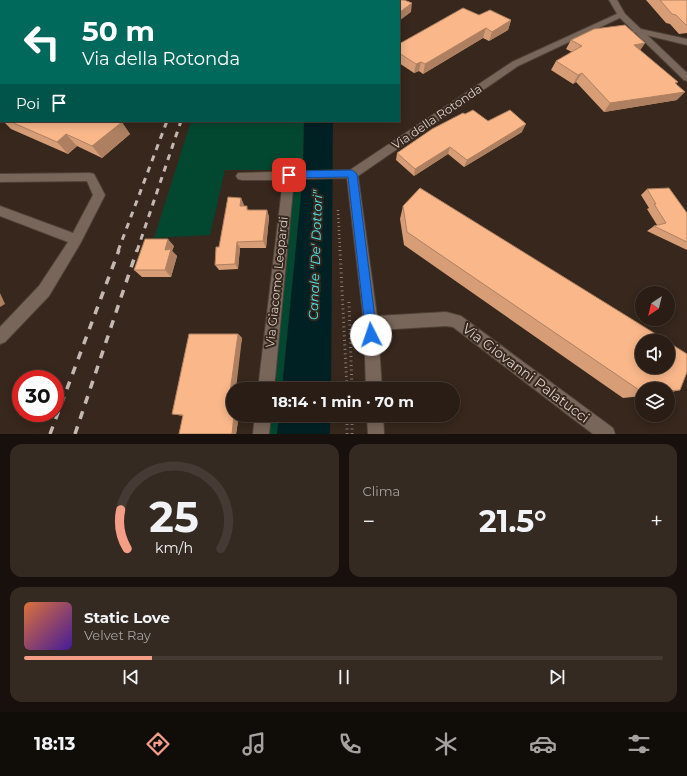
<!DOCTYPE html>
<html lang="it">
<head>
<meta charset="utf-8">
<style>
	body { margin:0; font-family:Montserrat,sans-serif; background:#352a22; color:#f1f3f6; height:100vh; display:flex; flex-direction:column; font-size:15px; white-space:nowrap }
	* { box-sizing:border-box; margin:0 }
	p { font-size:13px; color:#a5a2a0 }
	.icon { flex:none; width:22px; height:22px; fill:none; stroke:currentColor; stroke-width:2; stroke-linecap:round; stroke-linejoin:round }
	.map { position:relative; height:434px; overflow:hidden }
	.side { display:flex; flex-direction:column; gap:10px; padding:10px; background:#17100c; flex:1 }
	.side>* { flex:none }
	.top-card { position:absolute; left:0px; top:0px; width:400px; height:122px; box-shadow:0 2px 10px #0003,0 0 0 1px #453b34; background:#00695c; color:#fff; overflow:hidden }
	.needle { width:26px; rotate:215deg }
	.controls { position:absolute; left:635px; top:286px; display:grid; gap:8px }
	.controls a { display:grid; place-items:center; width:40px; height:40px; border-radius:50%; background:#291d15; box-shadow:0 2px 10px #0003,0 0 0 1px #453b34; font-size:20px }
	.speed { position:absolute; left:12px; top:370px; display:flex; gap:8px; font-size:20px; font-weight:700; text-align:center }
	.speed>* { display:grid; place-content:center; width:52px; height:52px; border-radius:50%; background:#291d15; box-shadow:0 2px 10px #0003,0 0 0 1px #453b34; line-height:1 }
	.speed .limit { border:6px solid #d22; background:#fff; color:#111 }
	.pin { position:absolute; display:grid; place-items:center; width:34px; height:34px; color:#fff; margin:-17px; border-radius:8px; box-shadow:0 2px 6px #0006 }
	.me { position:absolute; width:44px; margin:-22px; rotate:356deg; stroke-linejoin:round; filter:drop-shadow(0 0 3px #0008) }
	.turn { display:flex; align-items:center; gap:14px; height:84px; padding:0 16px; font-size:18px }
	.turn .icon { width:52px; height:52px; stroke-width:2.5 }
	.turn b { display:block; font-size:28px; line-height:34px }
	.then { display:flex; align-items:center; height:38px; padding:0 16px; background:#0003; gap:8px; font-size:15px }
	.big { font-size:30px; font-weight:700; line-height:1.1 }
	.side .widget { flex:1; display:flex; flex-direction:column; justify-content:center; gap:6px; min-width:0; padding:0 14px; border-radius:12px; background:#352a22 }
	.side .dial { align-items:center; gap:0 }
	.dial svg { height:104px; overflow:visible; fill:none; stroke:#453b34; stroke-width:7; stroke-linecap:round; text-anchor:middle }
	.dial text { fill:#f1f3f6; stroke:none }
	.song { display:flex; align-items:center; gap:12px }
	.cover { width:48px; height:48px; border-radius:6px; background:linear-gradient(135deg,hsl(20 70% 55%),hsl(260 70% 35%)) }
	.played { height:4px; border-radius:2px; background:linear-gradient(90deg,#f49e88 20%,#453b34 20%) }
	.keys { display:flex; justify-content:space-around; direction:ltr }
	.heat { display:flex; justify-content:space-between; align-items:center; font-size:22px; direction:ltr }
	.side .tiles { flex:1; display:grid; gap:10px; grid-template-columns:1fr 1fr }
	.widget:last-child { grid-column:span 2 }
	.trip { position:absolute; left:226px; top:382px; width:234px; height:40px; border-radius:20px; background:#291d15; box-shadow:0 2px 10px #0003,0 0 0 1px #453b34; font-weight:700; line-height:40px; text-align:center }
	.menu { display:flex; height:64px; justify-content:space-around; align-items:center; background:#100c08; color:#a5a2a0 }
	.menu .icon { width:28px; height:28px }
	.menu .active { color:#f49e88 }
	.menu b { font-size:18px; color:#f1f3f6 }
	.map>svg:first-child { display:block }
</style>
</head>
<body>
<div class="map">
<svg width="687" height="434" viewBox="0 0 687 434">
	<rect width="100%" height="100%" fill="#37271c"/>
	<path fill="#024830" d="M191 121H304L303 170H225L210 235 154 238Z
		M294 184H302L282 389H270Z
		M268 415H279L277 434H265Z"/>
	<path fill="#002124" d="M304 121H333L331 389H282L303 176Z
		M279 415H330V434H277Z"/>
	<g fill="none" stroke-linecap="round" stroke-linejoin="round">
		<defs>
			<path id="street" d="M619 13H622L626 15 518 66 358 176 377 316 446 312 461 316 613 428 615 434H593L453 327 446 326 378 330 382 389H366L364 323 347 178 294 179 274 389H258L283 180H242L238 179 236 176 238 173 350 170 512 62Z
				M633 28H636L687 39V45L633 32Z
				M90 173 94 174 105 195 80 244 49 296 5 342 0 344V327L39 286 68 242 0 216V206L73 233 93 195 87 181 0 182V174Z
				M255 415H271L269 434H253Z
				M367 415H383L384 434H368Z"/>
			<path id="secondary" d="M609 0H617L625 14 687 73V81L684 80 619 17Z"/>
		</defs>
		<use href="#street" stroke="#4f4238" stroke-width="2"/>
		<use href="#secondary" stroke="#4f4238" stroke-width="2"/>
		<path stroke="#887b72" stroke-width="2.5" stroke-dasharray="1 3" stroke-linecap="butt" d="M338 210 340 251"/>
		<path stroke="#887b72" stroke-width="3" stroke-dasharray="1 3.5" stroke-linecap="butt" d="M340 250 347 389
			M349 302 352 389
			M347 415V434
			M352 415V434"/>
		<use href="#street" fill="#79665a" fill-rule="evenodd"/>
		<use href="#secondary" fill="#79665a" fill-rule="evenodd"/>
		<path stroke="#c4b9b1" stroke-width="3" stroke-dasharray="6 6" stroke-linecap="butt" d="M118 251 167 121
			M137 251 181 121"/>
		<path stroke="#c4b9b1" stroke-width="3.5" stroke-dasharray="8 8" stroke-linecap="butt" d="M50 434 119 250
			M75 434 137 250"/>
	</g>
	<path fill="#d69d77" d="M646 0H687V33L679 34 670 24 666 23Z
		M479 15 511 20 508 30 489 41 483 38 423 74 419 71 414 73 399 63V44Z
		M571 40 645 43 640 50 677 84V100L604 112 576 82 573 84 551 70 556 61 572 52 566 49Z
		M465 114 488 121 522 132 464 167 448 154 414 176 396 160 397 153Z
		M3 121H120L130 134 102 158 77 146 68 154 11 129Z
		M647 189 687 213V250L647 231 654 226 657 225 647 209 649 208 641 195Z
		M241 198 244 206 249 210H267L269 217 266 248H240L238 269 219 270 215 265 219 247Z
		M403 206 680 390 668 393V389H642V396L623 398 404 245 400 219Z
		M174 246 172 251 177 256 171 277H142L134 270Z
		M238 334 242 338 233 389V415H239L236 434H179L183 416 172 414Z"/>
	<path fill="#ae8061" d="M43 0H51V1H41Z
		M412 3 411 12 399 21V13Z
		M511 20 508 30 489 41 492 32Z
		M486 28 483 38 423 74 425 64Z
		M1 43V58L0 59V44Z
		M645 43 639 52 634 45Z
		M421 62 419 71 414 73 416 64Z
		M582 73 576 82 573 84 578 75Z
		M685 92 677 100 604 112 610 103Z
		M122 122 130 134 102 158 92 146Z
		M526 124 522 132 464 167 467 160Z
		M66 134 77 146 68 154 57 142Z
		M450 147 448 154 414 176 415 169Z
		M241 198 244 205 243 213 240 206Z
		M267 210 269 217 266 248 263 241Z
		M168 239 174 246 172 251 177 256 171 277 165 270V250Z
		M237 242 240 248 238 269 235 264Z
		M0 293 5 304 0 307Z
		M238 334 242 338 236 389H233V410L228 407Z
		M234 415H239L236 434H232Z"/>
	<path fill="#f9b78a" stroke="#ae8061" d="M0 0H43L41 1H1V43L0 44Z
		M380 0H404L412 3 399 13V1H378Z
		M660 0H687V25H686L676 15 672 14Z
		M463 8 479 15 490 10 511 20 492 32 486 28 425 64 421 62 416 64 399 53V44Z
		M625 25 645 43 634 45 678 82 675 83 685 92 610 103 582 73 578 75 556 61 582 46 571 40 594 29Z
		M473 110 488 121 510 110 526 124 467 160 450 147 415 169 397 153 432 129 463 113 465 114Z
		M9 121H120L122 122 92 146 66 134 57 142Z
		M420 188 667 341H642V367H668V342L687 354V372L680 390 668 391V389H642V392L407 232 403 206Z
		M669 188 687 213V242L654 226 666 223 654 204H656L647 189Z
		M228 197 241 198 240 206H247V210H267L263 241 237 242 235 264 215 265 216 247H219Z
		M145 239H168L165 250 171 249 165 270H134Z
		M189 334H238L228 407H233V415H234L232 434H179L183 415 172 414Z"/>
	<path fill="#1a73e8" stroke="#114b97" d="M352 170 357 174 377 335 375 339 371 341 368 339 366 335 348 177 289 178 285 175 289 171Z"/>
	<g text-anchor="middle" stroke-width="4" stroke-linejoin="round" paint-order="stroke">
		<g font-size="12" fill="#dacfc8" stroke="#37271c">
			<text transform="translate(437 117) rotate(-34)" y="4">Via della Rotonda</text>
			<text transform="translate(277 282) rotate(-84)" y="4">Via Giacomo Leopardi</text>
		</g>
		<g font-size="13" font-style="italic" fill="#4ce8f2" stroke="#37271c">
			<text transform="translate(315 255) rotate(-88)" y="5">Canale "De' Dottori"</text>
		</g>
		<g font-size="14" fill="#dacfc8" stroke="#37271c">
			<text transform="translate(526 373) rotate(37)" y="5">Via Giovanni Palatucci</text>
		</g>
	</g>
</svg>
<div class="controls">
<a><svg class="needle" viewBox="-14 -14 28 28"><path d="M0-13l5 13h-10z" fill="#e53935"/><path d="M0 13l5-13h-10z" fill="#a5a2a0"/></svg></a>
<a><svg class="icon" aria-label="sound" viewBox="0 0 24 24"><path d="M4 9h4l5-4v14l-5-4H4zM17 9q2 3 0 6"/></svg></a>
<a><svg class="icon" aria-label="layers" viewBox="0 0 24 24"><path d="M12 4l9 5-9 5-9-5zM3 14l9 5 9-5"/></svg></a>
</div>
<div class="speed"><div class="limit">30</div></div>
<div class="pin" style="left:289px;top:175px;background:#d93025"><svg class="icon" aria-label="arrive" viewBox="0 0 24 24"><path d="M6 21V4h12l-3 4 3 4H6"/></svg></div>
<svg class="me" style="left:371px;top:335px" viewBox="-20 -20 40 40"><circle r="19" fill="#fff"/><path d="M0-13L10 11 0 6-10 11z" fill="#1a73e8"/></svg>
<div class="trip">18:14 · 1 min · 70 m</div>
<div class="top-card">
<div class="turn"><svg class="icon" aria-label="left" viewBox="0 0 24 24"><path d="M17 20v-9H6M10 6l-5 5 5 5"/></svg><div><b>50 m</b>Via della Rotonda</div></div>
<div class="then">Poi<svg class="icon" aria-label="arrive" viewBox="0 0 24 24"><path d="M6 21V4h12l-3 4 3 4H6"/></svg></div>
</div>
</div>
<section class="side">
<div class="tiles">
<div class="widget dial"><svg viewBox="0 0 100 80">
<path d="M14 69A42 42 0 1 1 86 69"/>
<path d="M14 69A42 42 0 0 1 9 39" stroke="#f49e88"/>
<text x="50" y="56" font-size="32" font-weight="700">25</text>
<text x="50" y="72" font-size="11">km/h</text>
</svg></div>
<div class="widget"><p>Clima</p>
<div class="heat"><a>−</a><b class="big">21.5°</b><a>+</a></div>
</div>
<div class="widget">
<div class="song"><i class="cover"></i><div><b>Static Love</b><p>Velvet Ray</p></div></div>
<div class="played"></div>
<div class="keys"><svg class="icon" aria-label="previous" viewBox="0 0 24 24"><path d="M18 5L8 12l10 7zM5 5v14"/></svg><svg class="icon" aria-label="pause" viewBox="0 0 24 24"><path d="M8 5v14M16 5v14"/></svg><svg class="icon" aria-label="next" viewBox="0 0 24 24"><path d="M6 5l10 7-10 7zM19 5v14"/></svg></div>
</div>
</div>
</section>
<nav class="menu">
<b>18:13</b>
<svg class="icon active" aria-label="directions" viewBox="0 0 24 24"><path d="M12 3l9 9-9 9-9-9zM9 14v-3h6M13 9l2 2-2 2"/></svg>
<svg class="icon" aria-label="music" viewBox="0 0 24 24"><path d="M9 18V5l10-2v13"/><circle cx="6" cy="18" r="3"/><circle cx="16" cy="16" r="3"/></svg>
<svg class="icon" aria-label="phone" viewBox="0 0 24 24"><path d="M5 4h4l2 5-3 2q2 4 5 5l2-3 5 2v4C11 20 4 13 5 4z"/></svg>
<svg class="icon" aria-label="climate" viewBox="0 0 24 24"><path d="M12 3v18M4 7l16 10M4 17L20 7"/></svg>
<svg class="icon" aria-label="car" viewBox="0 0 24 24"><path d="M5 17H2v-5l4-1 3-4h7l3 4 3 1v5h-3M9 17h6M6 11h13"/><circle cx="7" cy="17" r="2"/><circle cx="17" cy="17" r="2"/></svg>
<svg class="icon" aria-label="filters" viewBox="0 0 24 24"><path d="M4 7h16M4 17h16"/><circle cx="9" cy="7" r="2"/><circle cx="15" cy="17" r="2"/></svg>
</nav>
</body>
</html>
